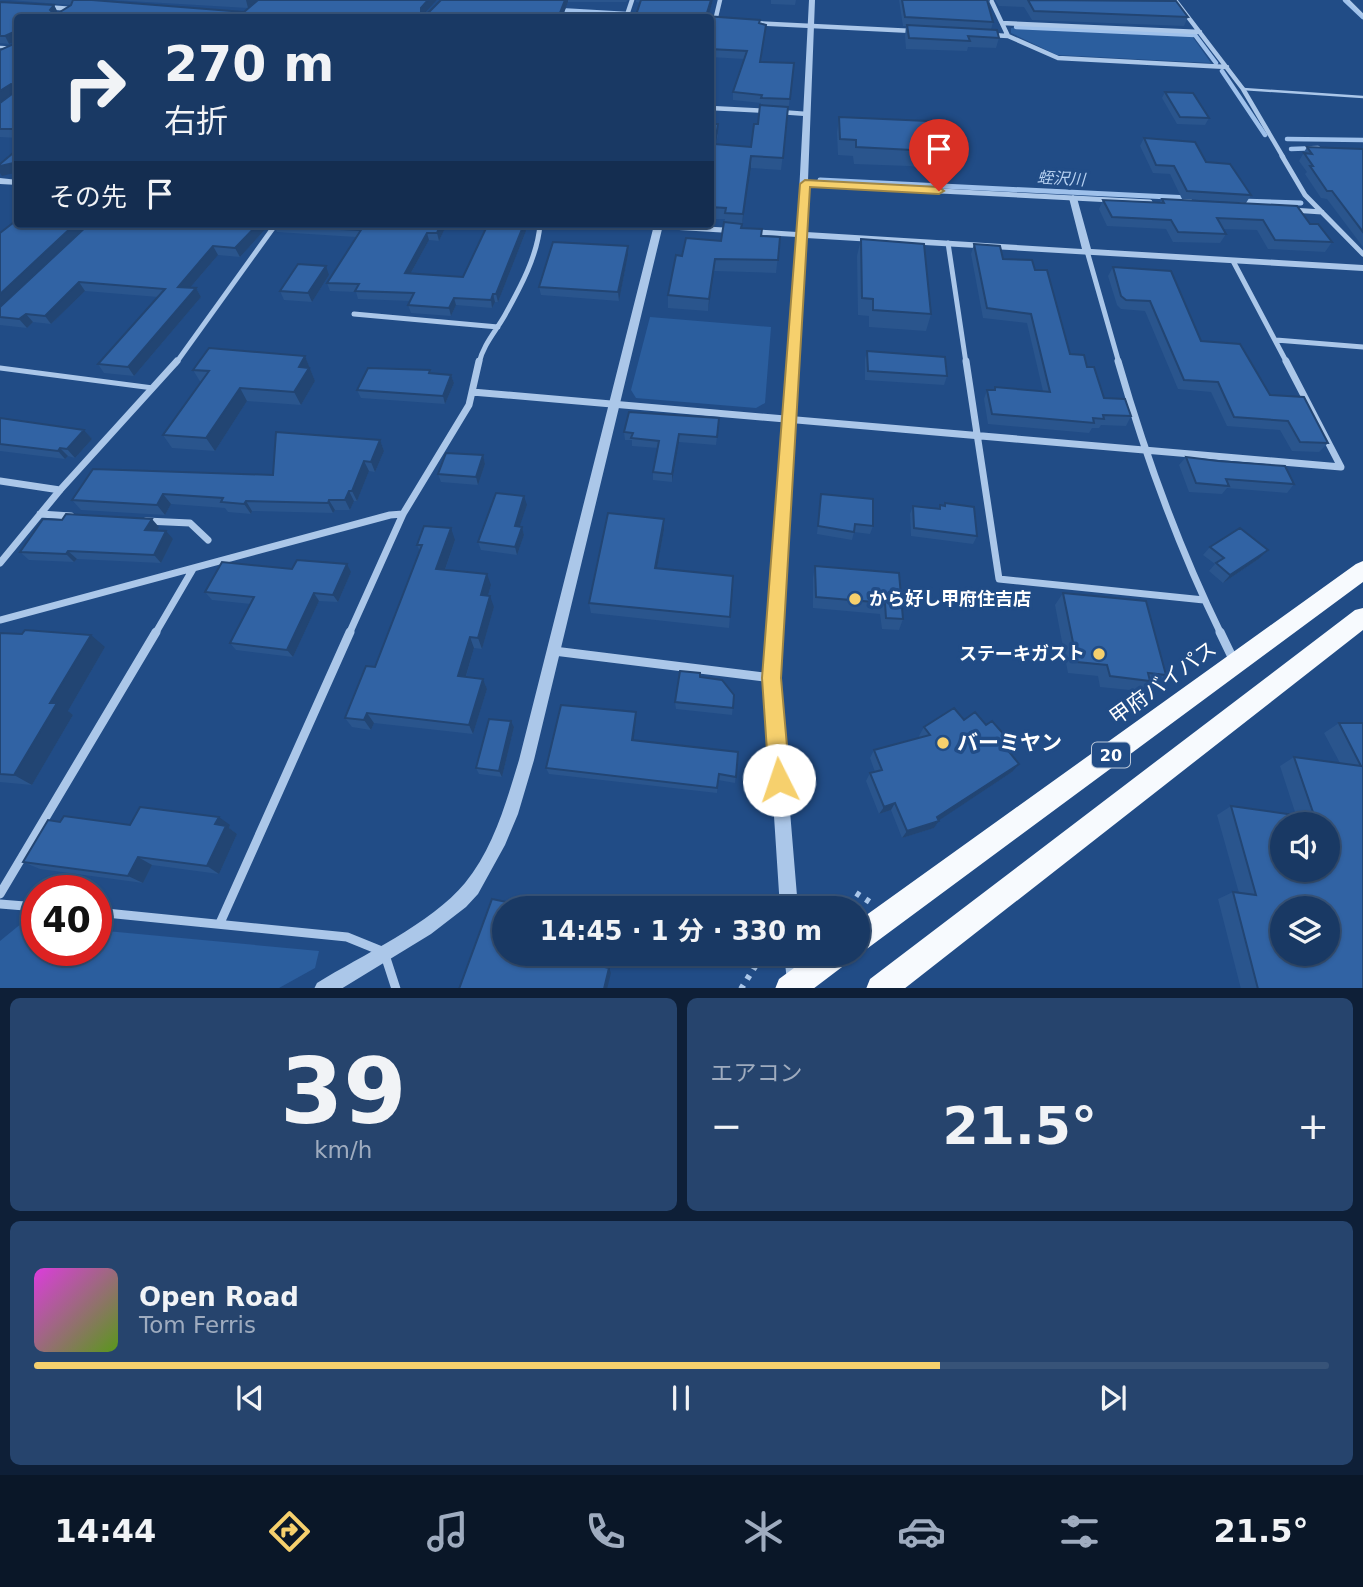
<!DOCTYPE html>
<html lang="ja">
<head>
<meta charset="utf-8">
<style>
	body { margin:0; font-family:"DejaVu Sans","Noto Sans JP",sans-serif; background:#26446d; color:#f1f3f6; height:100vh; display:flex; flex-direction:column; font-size:26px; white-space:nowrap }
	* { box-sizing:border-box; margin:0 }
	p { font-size:23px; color:#9facbf }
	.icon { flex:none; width:38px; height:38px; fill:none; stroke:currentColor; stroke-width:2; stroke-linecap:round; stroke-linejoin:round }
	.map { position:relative; height:988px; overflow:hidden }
	.side { display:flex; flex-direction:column; gap:10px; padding:10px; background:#0e1f37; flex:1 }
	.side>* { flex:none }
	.top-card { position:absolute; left:14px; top:14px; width:700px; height:214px; border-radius:7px; box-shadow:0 2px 5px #0004,0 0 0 2px #375378; background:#193964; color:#f1f3f6; overflow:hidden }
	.tools { position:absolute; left:1270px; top:812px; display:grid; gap:14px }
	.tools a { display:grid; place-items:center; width:70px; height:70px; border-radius:50%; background:#193964; box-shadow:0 2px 5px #0004,0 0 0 2px #375378; font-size:35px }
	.speed { position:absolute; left:21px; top:875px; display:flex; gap:14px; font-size:35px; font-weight:700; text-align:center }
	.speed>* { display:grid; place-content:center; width:91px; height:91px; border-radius:50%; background:#193964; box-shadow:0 2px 5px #0004,0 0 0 2px #375378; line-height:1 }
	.speed .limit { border:10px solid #d22; background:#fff; color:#111 }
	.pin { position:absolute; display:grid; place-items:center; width:60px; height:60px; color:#fff; margin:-72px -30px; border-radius:50% 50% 50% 0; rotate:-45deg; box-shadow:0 0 7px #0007 }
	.pin .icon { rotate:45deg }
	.me { position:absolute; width:77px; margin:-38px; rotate:356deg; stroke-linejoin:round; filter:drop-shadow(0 0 5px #0008) }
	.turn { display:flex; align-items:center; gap:24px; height:147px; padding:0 35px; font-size:32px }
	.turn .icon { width:91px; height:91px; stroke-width:2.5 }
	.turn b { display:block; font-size:49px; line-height:60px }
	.then { display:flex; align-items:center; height:66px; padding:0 35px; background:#0003; gap:14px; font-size:26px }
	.big { font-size:52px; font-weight:700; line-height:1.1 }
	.side .card { flex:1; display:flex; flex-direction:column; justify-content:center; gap:10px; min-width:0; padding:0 24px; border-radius:10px; background:#26446d }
	.side .dial { align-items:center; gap:0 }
	.dial b { font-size:91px; line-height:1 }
	.song { display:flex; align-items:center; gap:21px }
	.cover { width:84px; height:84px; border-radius:10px; background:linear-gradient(135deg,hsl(300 70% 55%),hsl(90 70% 35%)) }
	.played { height:7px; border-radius:4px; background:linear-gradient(90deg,#f6d06d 70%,#375378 70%) }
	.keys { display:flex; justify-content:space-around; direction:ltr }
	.heat { display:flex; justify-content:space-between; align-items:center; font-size:38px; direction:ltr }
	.side .tiles { flex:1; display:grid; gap:10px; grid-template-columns:1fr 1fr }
	.card:last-child { grid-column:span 2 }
	.trip { position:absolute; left:492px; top:896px; width:378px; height:70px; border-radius:35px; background:#193964; box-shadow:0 2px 5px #0004,0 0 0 2px #375378; font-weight:700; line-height:70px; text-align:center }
	.tabs { display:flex; height:112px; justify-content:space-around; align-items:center; background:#0a1728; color:#9facbf }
	.tabs .icon { width:49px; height:49px }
	.tabs .selected { color:#f6d06d }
	.tabs b { font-size:32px; color:#f1f3f6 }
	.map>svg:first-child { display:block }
</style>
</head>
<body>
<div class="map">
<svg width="1363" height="989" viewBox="0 0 1363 989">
	<rect width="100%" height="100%" fill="#214c86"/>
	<path fill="#2b5e9e" d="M1020 27 1192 36 1211 63 1057 55 1011 33V28Z
		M650 317 771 327 765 403 756 408 636 398 631 390Z
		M22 923 37 925V950H96V930L319 951 315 968 279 988H0V941Z"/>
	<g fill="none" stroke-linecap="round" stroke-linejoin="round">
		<path stroke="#9fc1eb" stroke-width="4.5" d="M1345 0 1363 17
			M558 10 644 15
			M1016 27 1195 35 1216 63
			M1222 71 1265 135
			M1287 139 1363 140
			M1291 149 1318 148"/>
		<path stroke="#9fc1eb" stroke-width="5" d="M820 180 1190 198
			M1241 201 1301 203"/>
		<path stroke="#abc7e9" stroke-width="6" stroke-dasharray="4.5 7" stroke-linecap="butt" d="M856 893 870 902
			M741 989 756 965"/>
		<path stroke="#abc7e9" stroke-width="2.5" d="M1348 0 1363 15
			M0 47 18 48
			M1243 89 1363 97"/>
		<path stroke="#abc7e9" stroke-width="5" d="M0 368 153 388"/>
		<path stroke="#abc7e9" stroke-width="4.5" d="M720 0 715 21 721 22
			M991 0 1008 36 1058 58 1227 67
			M1175 0 1243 89 1283 157
			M46 7 72 9
			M626 18 632 0
			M754 23 913 31
			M1002 23 1200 32
			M991 35 1008 36
			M710 108 768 111
			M780 112 807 114"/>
		<path stroke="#abc7e9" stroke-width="5" d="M1282 156 1305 195 1363 254
			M805 184 1150 202
			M1292 210 1322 212
			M948 243 966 363
			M1087 251 1119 363
			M1233 261 1287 363
			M354 314 498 327
			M1276 340 1363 347
			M176 363 276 224
			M479 363C483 345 496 331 505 315 520 288 538 255 540 224"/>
		<path stroke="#abc7e9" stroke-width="7" d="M966 361 999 579 1204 600
			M1118 361C1145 455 1178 546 1221 634
			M472 392 1341 467 1286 361
			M0 481 60 490
			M40 514 71 516
			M146 521 190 523 208 540
			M0 563 60 490 177 361
			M0 620 390 515 403 514
			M155 634 193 569
			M349 634 403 514 469 405 479 361"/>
		<path stroke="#abc7e9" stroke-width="9" d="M1220 632 1234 661
			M554 651 772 678
			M0 894 156 632
			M0 904 37 907
			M96 912 347 937 384 952 396 989
			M220 923 350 632"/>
		<path fill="#abc7e9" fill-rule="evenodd" d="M809 0H815L806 232 1082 249 1069 198 1073 195 1077 198 1091 249 1363 265V271L806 238 779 678 798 908H780L765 678 797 237 662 229 534 760 518 814 505 845 478 894 466 907 431 934 341 989H314L317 983C362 955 431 924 465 883 493 849 506 803 519 760L653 229 622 227 618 224H667L797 232Z
			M0 178 18 180V185L0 184Z
			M784 954H802L805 981 802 987H790L787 981Z"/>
		<path fill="#f7fafe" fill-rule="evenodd" d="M1363 561V582L868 948 858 952V921L1356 564Z
			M1363 608V630L904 989H866L870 979 1355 610Z
			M813 954H850L846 964 813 989H775L779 979Z"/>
	</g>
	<path fill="#2a558d" d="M10 0H92L244 12 258 0H437L424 14 426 15 441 0H628L626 2H568L562 18H18V138L0 137V50L16 43 17 40 9 44 0 43V2L54 5 58 13 71 5Z
		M112 0H258L248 8Z
		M636 0H713L708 17 766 25 761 62 794 63 781 170 751 168 742 226 741 228 761 236 780 237 776 273 714 271 708 311 668 308V295L682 256 721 241 725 219H710V124L718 135 716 144 751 147 758 124 761 103 733 100V92L744 59 710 57V18L636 2Z
		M771 0H796L795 5 771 4Z
		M899 0H990L988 6 993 22 991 30 999 38 996 48 968 47 967 51 906 49 905 36 906 26H903Z
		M995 0H1157L1188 17 1184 26 1032 20 1024 7 999 6Z
		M1165 92 1209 118 1205 125 1177 124 1162 98Z
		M839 117 957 155 953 171 909 166 854 164 853 156 838 155 837 133Z
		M1144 138 1206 162 1251 195 1246 203 1182 199 1170 174 1153 173 1140 146Z
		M1307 147 1363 149V247L1327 199 1321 198 1305 174 1307 172 1299 161Z
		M1162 199 1310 224 1332 242 1325 252 1268 249 1257 230 1223 229 1226 234 1220 243 1173 242 1166 229 1107 226 1099 209 1103 200 1160 202Z
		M18 219 270 224 240 257 218 255 190 288H196L201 297 134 376 104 373 98 364 158 297 85 291 51 324 33 322 27 328 0 325V317Z
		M273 224H447L439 241 429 240 411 273 463 277 488 224H525L526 231 498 302H495L492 308 456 305 451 316 411 313 408 305 410 301 358 299 356 292 330 291 327 283 356 237 277 232Z
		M861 239 931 314 926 331 869 327V316L858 315 857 256Z
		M974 244 1003 259 1035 270 1070 354 1087 367 1104 398 1131 416 1126 426 1101 425 1099 428H1092L1089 433 988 424 984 399 987 390H993L995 387 1043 391 1027 323 983 318 971 254Z
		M628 255 619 301 541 295 539 287Z
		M1113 267 1201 341 1270 395 1328 443 1319 452 1292 451 1280 430 1227 426 1211 392 1178 389 1145 311 1121 309 1117 305 1108 276Z
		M329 275 312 302 284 300 280 291Z
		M867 351 947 376 944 385 865 380V359Z
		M305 356 315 381 301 405 247 401 215 451 172 448 163 435 201 383 193 370Z
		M430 370 431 373 451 375 454 383 445 404 361 398 357 390Z
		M0 418 84 430 92 439 75 458 68 456 65 459 0 451Z
		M719 418 716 445 679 442 672 482 653 480V472L658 448 632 446V440H625L624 432Z
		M380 440 384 451 375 472 369 471 357 501H354L350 510H335L333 513 252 511 251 514 228 512 225 508 171 504 165 515 81 510 72 500 273 475Z
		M483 455 485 464 478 485 441 482 438 474Z
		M1186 457 1294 484 1287 493 1227 488 1222 494 1189 492 1179 465Z
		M821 494 873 526 870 534 854 532 852 540 817 534Z
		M945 503 977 536 973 544 911 536 910 514 913 506 938 509 940 505H944Z
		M527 505 519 527H522L524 535 517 555 481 550 478 542Z
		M664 519V530L657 568 733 576 729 628 591 613 589 603Z
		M159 527 157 531 173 539 161 563 77 559 74 562 29 560 20 552Z
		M455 540 445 570 491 585 488 596 494 607 482 649 474 648 466 677 483 679 487 689 473 734 374 723 371 730 352 727 345 718 375 667 420 551 417 545Z
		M1210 547 1268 550 1260 558 1223 583 1209 571 1215 564 1203 555Z
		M815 566 899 573 903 619 899 630 882 629 880 614 813 608V578Z
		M292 569 351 572 338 602 319 601 293 657 236 650 230 643 251 604 212 600 205 592Z
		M1063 593 1166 675 1155 685 1147 684 1140 691 1100 687 1098 676 1068 673 1055 605Z
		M0 633 105 647 68 711 73 715 32 785 0 782Z
		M700 677 734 695 732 715 676 709 675 702Z
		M636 712V718L633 740 738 752 735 783 718 780 717 793 549 774 546 768Z
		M964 720 1002 744 1012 772 939 820V821L934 828 902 838 891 810 879 814 866 781 870 773 875 772 870 758 874 750 920 738 919 736 924 727Z
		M511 721 514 727 502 777 479 774 476 768Z
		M1339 723H1363V989H1241L1218 899 1233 892 1239 893 1217 815 1231 806 1296 815 1280 766 1294 757 1340 763 1324 733Z
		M60 822 130 825H230L229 828 237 834 219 874 152 865 143 883 40 869 23 862Z"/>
	<path fill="#224573" d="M246 0H258L248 8Z
		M428 0H437L423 15 421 13V8Z
		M565 0H568V2L562 18H558Z
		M711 0H713L708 18H706Z
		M54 5 58 13 54 18 50 10Z
		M14 32 18 37V40L9 44 5 36Z
		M11 84 16 92 0 103V91Z
		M751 156V168L742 226 743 214Z
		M18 162V172L2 176 0 173V166Z
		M75 224H90L0 309V294Z
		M258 224H270L240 257 235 248Z
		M441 224H447L439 241 437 233Z
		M524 224 526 231 498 302 496 294Z
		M427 233 429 240 407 280 405 273Z
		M213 246 218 255 183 296 178 287Z
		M628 246V255L619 301 618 292Z
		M715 259 714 271 708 311 709 299Z
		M326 266 329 275 312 302 308 293Z
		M79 282 85 291 51 324 45 316Z
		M196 288 201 297 134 376 128 367Z
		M493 294 495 302 492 308 491 300Z
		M454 298 456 305 451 316 449 308Z
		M26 314 33 322 27 328 19 319Z
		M305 356 315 381 301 405 294 392 299 367Z
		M451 375 454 383 445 404 443 396Z
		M240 388 247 401 215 451 206 438Z
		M84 430 92 439 75 458 67 449Z
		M679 434V442L672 482V474Z
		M380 440 384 451 375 472 371 462Z
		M60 448 68 456 65 459 58 451Z
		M483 455 485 464 478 485 476 477Z
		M364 461 369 471 357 501 352 491Z
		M349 491 354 501 350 510 345 500Z
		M163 494 171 504 165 515 157 505Z
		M524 496 527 505 517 534 515 526Z
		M329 500 335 510 333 513 328 503Z
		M246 501 252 511 251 514 244 504Z
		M152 519 159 527 153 539 145 530Z
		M664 519V530L655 579V568Z
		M522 527 524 535 517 555 515 547Z
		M451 528 455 540 441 581 436 569Z
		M166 531 173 539 161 563 154 555Z
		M1268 550 1260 558 1223 583 1230 575Z
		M68 551 77 559 74 562 66 554Z
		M347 564 351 572 338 602 333 595Z
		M487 574 491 585 485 606 481 595Z
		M314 593 319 601 293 657 287 650Z
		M490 596 494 607 482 649 478 638Z
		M91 635 105 647 68 711 73 715 32 785 14 775 50 703Z
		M470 637 474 648 463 686 458 676Z
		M483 679 487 689 473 734 469 725Z
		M636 712V718L633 746 632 740Z
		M367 713 374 723 371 730 364 720Z
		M511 721 514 727 502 777 499 771Z
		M1019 764 1012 772 935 823 939 821 934 828 902 838 907 831 937 817Z
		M895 803 891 810 879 814 884 807Z
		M219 817 230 825 229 828 237 834 219 874 207 866 215 824Z
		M138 857 152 865 143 883 128 876Z
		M609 968 611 973 607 989H604Z"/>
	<path fill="#3163a4" stroke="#224573" stroke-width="2" fill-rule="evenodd" d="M73 0H92L244 12 258 0H428L421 8V13L426 15 441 0H565L558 18H18V35L14 32 5 36H0V2L54 5 50 10 55 15 71 5Z
		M641 0H711L706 16 760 20 759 23 766 25 760 62 794 63 790 99 761 98 762 95 733 92 747 51 710 49V18H635Z
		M902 0H987L993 22 905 17Z
		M1028 0 1176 1 1188 17 1034 11Z
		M907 25 997 30 999 38 968 36 970 41 909 38Z
		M18 37V129H0V103L16 91V85L11 84 0 91V50L16 43Z
		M1165 92 1193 93 1209 118 1180 117Z
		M760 105 788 107 783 158 751 156 743 214 725 213 726 208 710 207V124H718L715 144 751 147 754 124H758Z
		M839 117 950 122 957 155 912 150 856 147V140L840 139Z
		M1144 138 1195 142 1206 162 1230 164 1251 195 1187 191 1174 166 1156 165Z
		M1307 147 1363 149V232L1332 191H1327L1310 166H1313L1304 153 1312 154Z
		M18 149V162L0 166V164Z
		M1162 199 1297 206 1310 224H1318L1332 242 1275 240 1263 220 1217 218 1226 234 1178 232 1171 220 1112 217 1103 200 1164 203Z
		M18 219V224H75L0 294V233Z
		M724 222 742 224 741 228 762 229 761 236 780 237 778 260 715 259 709 299 668 295 676 255 682 256 686 238 721 241Z
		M89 224H258L235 248 213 246 178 287 196 288 128 367 98 364 165 289 79 282 45 316 26 314 19 319 0 317V307Z
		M301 224H441L437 233H427L405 273 463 277 488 224H524L496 294H493L491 300 454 298 449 308 408 305 414 293 355 291 359 284 327 283 361 230 299 227Z
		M861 239 924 244 931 314 873 310V299L862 298Z
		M553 242 628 246 618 292 539 287Z
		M974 244 1000 246 1003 259 1032 260 1035 270H1047L1070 354 1084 355 1087 367H1094L1104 398 1125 399 1131 416 1103 415 1104 419 1093 418 1094 423 992 414 987 390H995V387L1050 392 1031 314 987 308Z
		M298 264 326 266 308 293 280 291Z
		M1113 267 1171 271 1201 341 1240 344 1270 395 1304 397 1328 443 1300 442 1288 421 1234 417 1218 382 1184 380 1150 301 1126 300 1121 296Z
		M209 348 305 356 299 367 309 368 294 392 240 388 206 438 163 435 209 371 193 370Z
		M867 351 945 357 947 376 868 371Z
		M368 368 430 370 429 373 451 375 443 396 357 390Z
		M629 412 719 418 717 437 679 434 672 474 653 472 659 441 631 438 633 433 624 432Z
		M0 418 84 430 67 449 60 448 58 451 0 444Z
		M276 432 380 440 371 462 364 461 352 491H349L345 500H329L328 503 246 501 244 504 221 502 223 498 163 494 157 505 72 500 93 469 273 475Z
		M446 453 483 455 476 477 438 474Z
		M1186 457 1218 461 1285 466 1294 484 1226 479 1229 486 1196 483Z
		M496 493 524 496 515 526 522 527 515 547 478 542Z
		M821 494 873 499V526L855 524 854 532 818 526Z
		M945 503 974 507 977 536 914 528 913 506 940 509V505L945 506Z
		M608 513 664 519 655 568 733 576 730 617 589 603Z
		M66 514 152 519 145 530 166 531 154 555 68 551 66 554 20 552 43 519 62 520Z
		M424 526 451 528 436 569 487 574 481 595 490 596 478 638 470 637 458 676 483 679 469 725 367 713 364 720 345 718 366 666 375 667 422 545H417Z
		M1240 528 1268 550 1230 575 1216 563 1224 558 1210 547Z
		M297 560 347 564 333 595 314 593 287 650 230 643 254 597 205 592 222 562 292 569Z
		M815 566 899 573 903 619 886 618 885 603 816 597Z
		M1063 593 1146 601 1166 675 1148 673 1150 681 1110 676 1107 665 1077 662Z
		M25 630 91 635 50 703H57L14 775 0 774V633L22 634Z
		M680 671 700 673V677L722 680 734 695 733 708 675 702Z
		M561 705 636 712 632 740 738 752 736 777 719 774 717 788 546 768Z
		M954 708 964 720 975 712 986 725 992 721 1007 738 1001 742 1019 764 937 817 939 821 907 831 895 803 884 807 870 773 882 770 874 750 930 735 924 727Z
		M489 719 511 721 499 771 476 768Z
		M1339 723H1363V989H1258L1233 892 1256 895 1231 806 1315 818 1294 757 1361 766ZM1283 824H1328V870H1283ZM1283 908H1328V954H1283Z
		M140 807 219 817 215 824 226 826 207 866 138 857 128 876 23 862 48 820 60 822 64 816 130 825Z
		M492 899 535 908H504V954H548L609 968 604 989H459Z"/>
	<path fill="#f6d06d" stroke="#a08747" stroke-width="2" d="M805 180 939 187 944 191 939 194 810 187 781 678 790 780 787 787 779 790 772 787 769 780 762 678 800 184Z"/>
	<g fill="#f6d06d" stroke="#214c86" stroke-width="2.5">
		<circle cx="855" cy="599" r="7"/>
		<circle cx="1099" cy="654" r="7"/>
		<circle cx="943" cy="743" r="7"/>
	</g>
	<g text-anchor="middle" stroke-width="7" stroke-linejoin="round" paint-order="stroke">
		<g font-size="16" font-style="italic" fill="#b7d1f1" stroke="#214c86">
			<text transform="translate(1061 178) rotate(3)" y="6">蛭沢川</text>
		</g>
		<rect fill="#214c86" stroke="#bcc9db" stroke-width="2" x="1092" y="742.5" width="38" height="25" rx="5"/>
		<g font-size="16" font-weight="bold" fill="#fff">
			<text x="1111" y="761">20</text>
		</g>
		<g font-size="18" font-weight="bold" fill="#fff" stroke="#214c86" text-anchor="start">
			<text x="869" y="605">から好し甲府住吉店</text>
			<text x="1085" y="660" text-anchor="end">ステーキガスト</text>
		</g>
		<g font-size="21" fill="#fff" stroke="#214c86">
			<text transform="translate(1163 683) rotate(-36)" y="7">甲府バイパス</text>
		</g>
		<g font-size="21" font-weight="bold" fill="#fff" stroke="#214c86" text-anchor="start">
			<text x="957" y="750">バーミヤン</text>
		</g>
	</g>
</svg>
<div class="tools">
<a><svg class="icon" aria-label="sound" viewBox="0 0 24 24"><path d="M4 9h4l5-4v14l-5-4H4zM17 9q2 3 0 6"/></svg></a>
<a><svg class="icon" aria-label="layers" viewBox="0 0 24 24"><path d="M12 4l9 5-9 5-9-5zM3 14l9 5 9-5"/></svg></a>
</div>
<div class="speed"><div class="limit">40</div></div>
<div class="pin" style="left:939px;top:191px;background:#d93025"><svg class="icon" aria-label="arrive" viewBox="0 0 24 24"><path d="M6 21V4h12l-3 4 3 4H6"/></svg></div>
<svg class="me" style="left:779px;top:780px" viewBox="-20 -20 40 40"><circle r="19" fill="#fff"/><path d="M0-13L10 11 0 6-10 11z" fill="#f6d06d"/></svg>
<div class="trip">14:45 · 1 分 · 330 m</div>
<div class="top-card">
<div class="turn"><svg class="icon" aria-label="right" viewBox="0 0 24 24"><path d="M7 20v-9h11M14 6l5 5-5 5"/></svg><div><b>270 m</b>右折</div></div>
<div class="then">その先<svg class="icon" aria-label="arrive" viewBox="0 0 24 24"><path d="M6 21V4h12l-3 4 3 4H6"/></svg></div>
</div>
</div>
<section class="side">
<div class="tiles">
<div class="card dial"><b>39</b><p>km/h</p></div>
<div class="card"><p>エアコン</p>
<div class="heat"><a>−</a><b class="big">21.5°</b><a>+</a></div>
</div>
<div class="card">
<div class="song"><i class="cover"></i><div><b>Open Road</b><p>Tom Ferris</p></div></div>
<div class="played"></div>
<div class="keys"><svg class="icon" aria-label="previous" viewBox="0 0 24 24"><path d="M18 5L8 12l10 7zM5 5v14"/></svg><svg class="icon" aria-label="pause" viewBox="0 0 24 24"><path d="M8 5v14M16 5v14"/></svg><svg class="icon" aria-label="next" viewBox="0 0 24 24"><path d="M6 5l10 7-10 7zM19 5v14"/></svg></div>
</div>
</div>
</section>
<nav class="tabs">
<b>14:44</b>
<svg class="icon selected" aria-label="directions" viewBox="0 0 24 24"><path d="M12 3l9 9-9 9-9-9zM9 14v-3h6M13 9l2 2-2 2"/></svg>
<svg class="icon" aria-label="music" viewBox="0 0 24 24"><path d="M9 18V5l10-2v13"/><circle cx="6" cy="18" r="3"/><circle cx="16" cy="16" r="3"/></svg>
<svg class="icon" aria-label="phone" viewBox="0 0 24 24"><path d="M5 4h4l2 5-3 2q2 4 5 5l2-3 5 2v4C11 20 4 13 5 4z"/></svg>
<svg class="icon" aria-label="climate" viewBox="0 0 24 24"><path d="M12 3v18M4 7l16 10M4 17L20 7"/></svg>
<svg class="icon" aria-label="car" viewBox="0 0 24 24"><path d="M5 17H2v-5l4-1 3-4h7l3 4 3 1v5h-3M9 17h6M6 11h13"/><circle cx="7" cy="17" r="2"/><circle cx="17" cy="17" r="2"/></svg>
<svg class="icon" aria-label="filters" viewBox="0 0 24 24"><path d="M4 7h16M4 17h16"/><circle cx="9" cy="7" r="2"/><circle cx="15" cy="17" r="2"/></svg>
<b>21.5°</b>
</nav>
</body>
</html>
